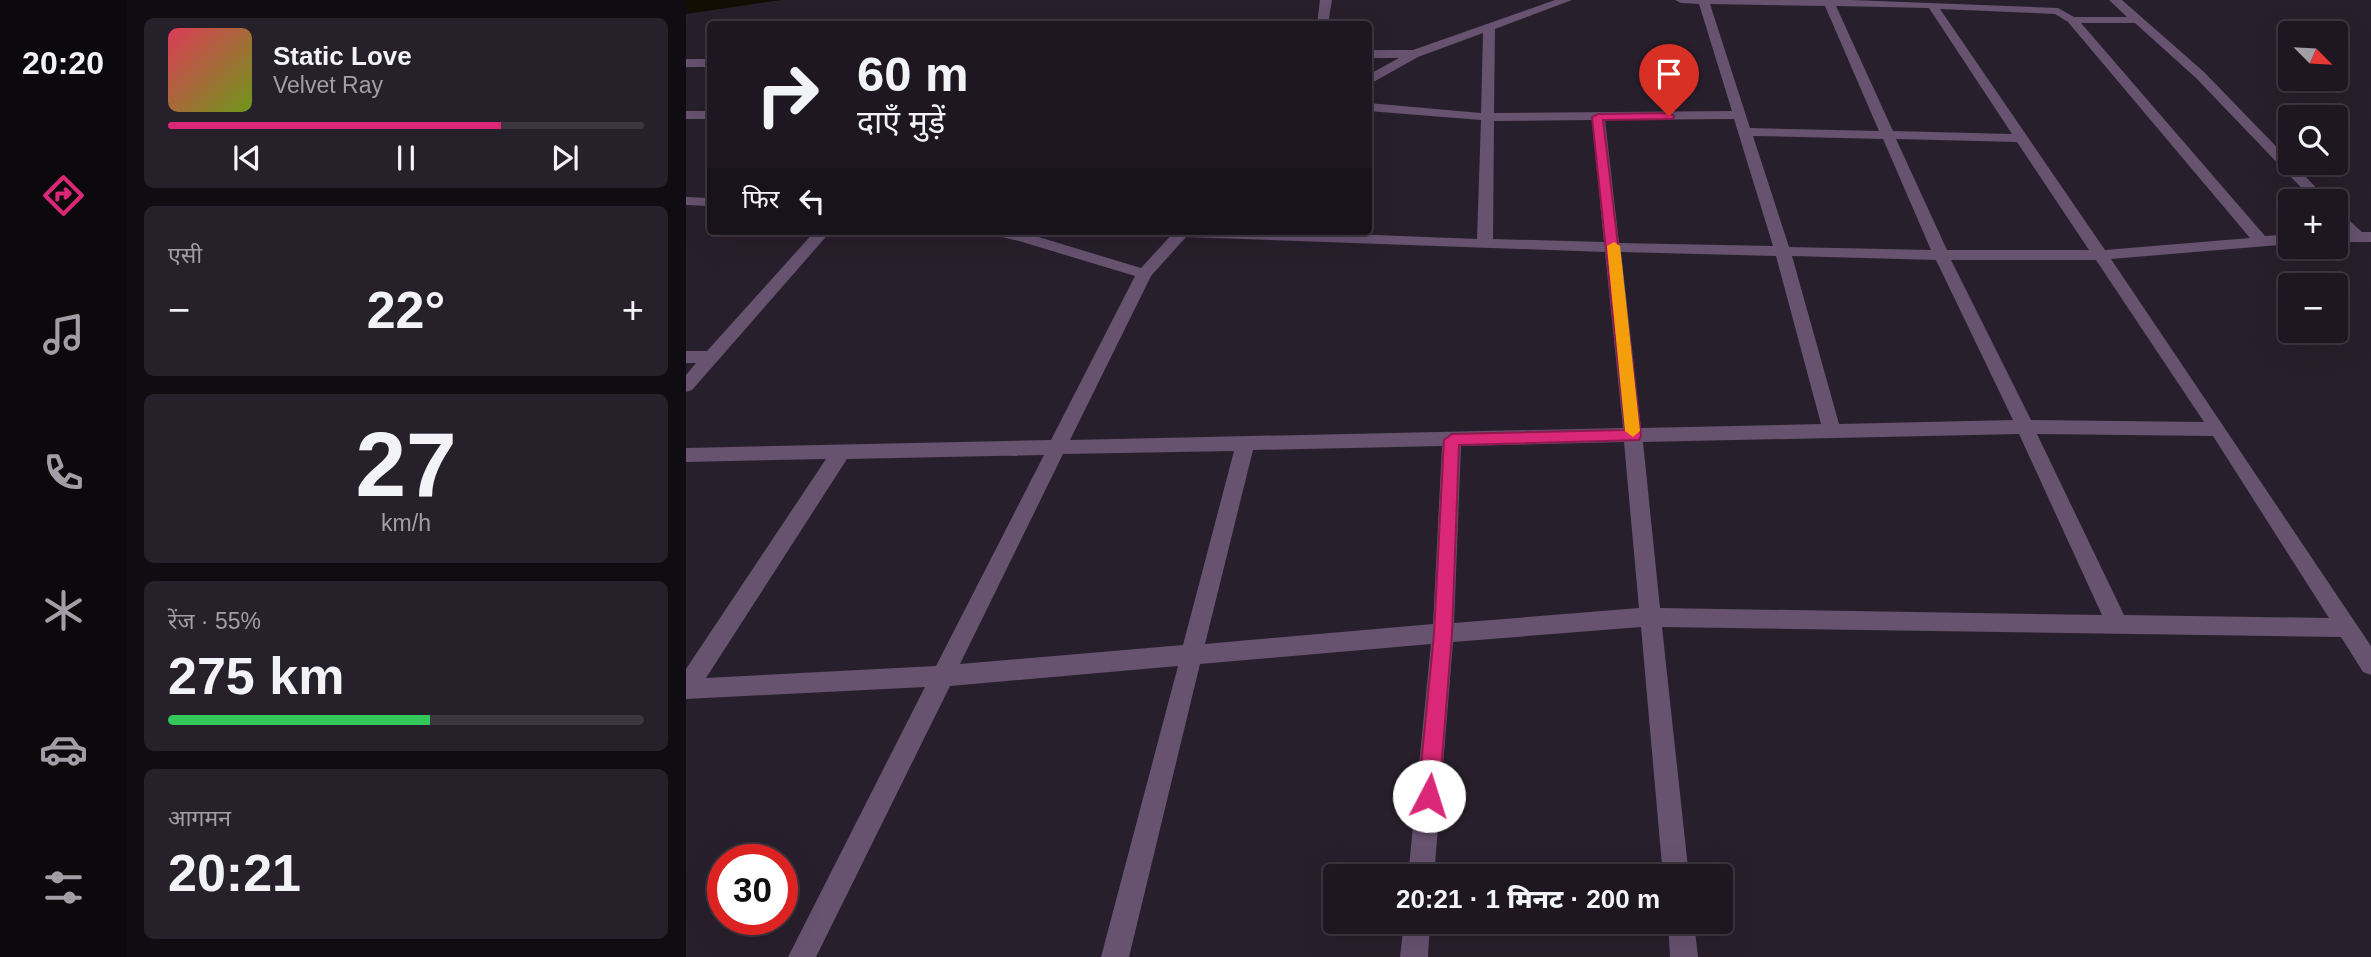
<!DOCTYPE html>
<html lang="hi">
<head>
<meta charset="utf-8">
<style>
	body { margin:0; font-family:Arial,"Noto Sans Devanagari",sans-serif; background:#26202a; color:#f1f3f6; height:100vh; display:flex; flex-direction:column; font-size:26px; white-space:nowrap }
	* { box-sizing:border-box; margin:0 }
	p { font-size:23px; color:#a19fa5 }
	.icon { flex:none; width:38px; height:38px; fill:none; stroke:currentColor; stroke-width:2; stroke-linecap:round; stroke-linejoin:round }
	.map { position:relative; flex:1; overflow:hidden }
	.details { display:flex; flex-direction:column; gap:18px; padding:18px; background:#100d12; width:560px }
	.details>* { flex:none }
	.hud { position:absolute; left:21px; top:21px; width:665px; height:214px; border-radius:7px; box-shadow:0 7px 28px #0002,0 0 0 2px #3c363f; background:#1e1721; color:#f1f3f6; overflow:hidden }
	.needle { width:46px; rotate:114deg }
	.buttons { position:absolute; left:1592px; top:21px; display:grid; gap:14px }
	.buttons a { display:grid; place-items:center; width:70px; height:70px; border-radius:7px; background:#1e1721; box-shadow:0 7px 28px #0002,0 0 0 2px #3c363f; font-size:35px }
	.speed { position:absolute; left:21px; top:844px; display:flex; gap:14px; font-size:35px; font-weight:700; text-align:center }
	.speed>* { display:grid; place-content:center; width:91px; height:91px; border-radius:50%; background:#1e1721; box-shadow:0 7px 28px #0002,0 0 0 2px #3c363f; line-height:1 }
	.speed .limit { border:10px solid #d22; background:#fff; color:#111 }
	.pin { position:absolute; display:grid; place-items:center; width:60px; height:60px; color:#fff; margin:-72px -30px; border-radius:50% 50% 50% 0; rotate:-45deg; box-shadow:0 0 7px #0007 }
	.pin .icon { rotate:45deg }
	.me { position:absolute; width:77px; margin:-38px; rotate:5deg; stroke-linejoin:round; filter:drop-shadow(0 0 5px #0008) }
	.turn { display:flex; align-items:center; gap:24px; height:147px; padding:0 35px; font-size:32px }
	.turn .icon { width:91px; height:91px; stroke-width:2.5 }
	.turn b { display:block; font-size:49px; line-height:60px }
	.then { display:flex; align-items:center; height:66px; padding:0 35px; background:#0003; gap:14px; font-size:26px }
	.big { font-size:52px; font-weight:800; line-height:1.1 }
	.details .card { flex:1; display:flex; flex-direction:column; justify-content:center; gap:10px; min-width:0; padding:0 24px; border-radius:10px; background:#26202a }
	.details .dial { align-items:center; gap:0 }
	.dial b { font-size:91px; line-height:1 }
	.song { display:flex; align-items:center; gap:21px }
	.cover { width:84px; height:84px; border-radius:10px; background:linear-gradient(135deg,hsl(350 70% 55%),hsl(80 70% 35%)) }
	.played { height:7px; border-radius:4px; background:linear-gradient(90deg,#db2777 70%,#3c363f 70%) }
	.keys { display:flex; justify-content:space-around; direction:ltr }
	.heat { display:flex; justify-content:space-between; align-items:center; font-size:38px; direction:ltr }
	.charge { height:10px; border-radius:5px; background:linear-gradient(90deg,#34c759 55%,#3c363f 0) }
	.trip { position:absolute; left:637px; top:864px; width:410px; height:70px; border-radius:7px; background:#1e1721; box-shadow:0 7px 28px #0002,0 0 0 2px #3c363f; font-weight:800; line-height:70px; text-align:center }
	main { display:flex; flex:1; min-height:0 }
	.dock { display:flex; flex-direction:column; width:126px; justify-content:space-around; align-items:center; background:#0c090d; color:#a19fa5 }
	.dock .icon { width:49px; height:49px }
	.dock .selected { color:#db2777 }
	.dock b { font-size:32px; color:#f1f3f6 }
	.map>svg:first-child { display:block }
</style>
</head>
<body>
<main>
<nav class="dock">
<b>20:20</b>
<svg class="icon selected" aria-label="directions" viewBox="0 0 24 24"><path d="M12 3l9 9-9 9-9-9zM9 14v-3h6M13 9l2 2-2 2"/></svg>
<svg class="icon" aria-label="music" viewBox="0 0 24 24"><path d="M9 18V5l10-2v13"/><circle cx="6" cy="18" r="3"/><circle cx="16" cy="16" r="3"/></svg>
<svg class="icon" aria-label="phone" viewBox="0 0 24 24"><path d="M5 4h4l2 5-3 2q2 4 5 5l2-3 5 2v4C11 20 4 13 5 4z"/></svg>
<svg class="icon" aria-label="climate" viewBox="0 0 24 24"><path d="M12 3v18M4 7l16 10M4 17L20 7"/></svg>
<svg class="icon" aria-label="car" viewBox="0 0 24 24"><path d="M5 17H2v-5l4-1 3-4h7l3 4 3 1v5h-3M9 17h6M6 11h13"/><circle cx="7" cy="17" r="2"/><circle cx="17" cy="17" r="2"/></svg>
<svg class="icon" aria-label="filters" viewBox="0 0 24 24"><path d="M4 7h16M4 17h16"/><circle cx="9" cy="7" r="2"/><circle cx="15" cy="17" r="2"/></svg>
</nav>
<section class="details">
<div class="card">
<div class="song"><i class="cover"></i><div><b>Static Love</b><p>Velvet Ray</p></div></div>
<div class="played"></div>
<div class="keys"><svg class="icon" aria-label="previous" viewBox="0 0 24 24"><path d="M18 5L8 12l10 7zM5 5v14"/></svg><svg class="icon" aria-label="pause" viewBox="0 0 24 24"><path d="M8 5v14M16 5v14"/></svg><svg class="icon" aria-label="next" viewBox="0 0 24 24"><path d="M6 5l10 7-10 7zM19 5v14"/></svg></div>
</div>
<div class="card"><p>एसी</p>
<div class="heat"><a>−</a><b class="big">22°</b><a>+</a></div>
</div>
<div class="card dial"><b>27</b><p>km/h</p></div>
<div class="card"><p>रेंज · 55%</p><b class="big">275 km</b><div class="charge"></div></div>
<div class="card"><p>आगमन</p><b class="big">20:21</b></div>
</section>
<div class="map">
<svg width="1685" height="957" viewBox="0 0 1685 957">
	<rect width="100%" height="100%" fill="#281f2c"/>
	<path fill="#140d03" d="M0 0H95L0 14Z"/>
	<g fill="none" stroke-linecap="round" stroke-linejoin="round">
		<path fill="#675270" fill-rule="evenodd" d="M634 0H646L642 24H631Z
			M869 0H886L809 29 808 113 1046 111 1013 4 995 3 989 0H1165L1372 8 1388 17H1441L1423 0H1436L1518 72 1643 201H1628L1510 78 1449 23H1395L1579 236 1605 234V244L1425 259 1685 646V675L1677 672 1655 637 976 627 1003 877H977L955 627 767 642 748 877H722L745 644 514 664 443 957H415L492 666 264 686 130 957H102L239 687 0 699V669L140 459 0 462V448L365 440 449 276 333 241 302 234 299 231 336 232 455 268 489 231H589L791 239 795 120 682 111V103L795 113 797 33 732 57 682 85V75L713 58H682V50H727ZM1024 4 1139 6 1193 131 1064 128ZM1150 6 1243 8 1326 134 1207 131ZM1254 9 1369 14 1382 22 1564 238 1419 250ZM1048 119 1087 246 933 243 919 120ZM906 120 918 242 807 239 808 121ZM1067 136 1197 139 1245 250 1103 247ZM1210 139 1331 142 1403 250H1261ZM500 237 919 252 937 428 384 440 465 276ZM935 252 1090 256 1135 424 955 428ZM1106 256 1250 260 1327 420 1153 424ZM1265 260H1410L1518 422 1345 420ZM1333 434 1416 615 974 608 957 442ZM1351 434 1527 436 1643 618 1438 615ZM938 442 953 608 768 623 775 446ZM756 446 747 624 519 644 567 450ZM548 451 497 645 274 664 377 454ZM358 455 250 666 20 678 161 459Z
			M0 59H24V67H0Z
			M0 111H24V119H0Z
			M0 197 24 198V206L0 205Z
			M1650 212 1655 213 1676 232H1685V242H1650V232H1658L1650 224Z
			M129 231H145L6 390 0 392V375L10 363H0V351H21Z
			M718 922H744L742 957H714Z
			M982 922H1008L1012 957H984Z"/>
	</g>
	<path fill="#db2777" stroke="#8e194d" stroke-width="2" d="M983 113 988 116 987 119 917 120 955 436 953 440 773 445 766 634 753 796 750 803 743 806 735 803 732 796 748 634 758 440 766 434 939 430 906 117 912 114Z"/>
	<path fill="#f59e0b" d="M928 242 934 246 954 431 947 437 939 431 921 246Z"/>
</svg>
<div class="buttons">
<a><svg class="needle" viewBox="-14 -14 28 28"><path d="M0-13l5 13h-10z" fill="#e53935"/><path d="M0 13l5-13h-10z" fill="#a19fa5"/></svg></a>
<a><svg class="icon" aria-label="search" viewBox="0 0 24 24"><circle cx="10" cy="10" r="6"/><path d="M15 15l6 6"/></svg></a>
<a>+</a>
<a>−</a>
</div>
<div class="speed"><div class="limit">30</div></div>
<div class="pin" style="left:983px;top:116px;background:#d93025"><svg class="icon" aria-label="arrive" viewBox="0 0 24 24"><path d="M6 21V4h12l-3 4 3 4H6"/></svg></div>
<svg class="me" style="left:743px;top:796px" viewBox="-20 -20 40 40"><circle r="19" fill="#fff"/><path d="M0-13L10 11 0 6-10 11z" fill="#db2777"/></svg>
<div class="trip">20:21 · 1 मिनट · 200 m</div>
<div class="hud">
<div class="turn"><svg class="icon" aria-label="right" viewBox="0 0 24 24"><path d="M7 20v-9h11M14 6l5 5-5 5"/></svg><div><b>60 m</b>दाएँ मुड़ें</div></div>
<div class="then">फिर<svg class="icon" aria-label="left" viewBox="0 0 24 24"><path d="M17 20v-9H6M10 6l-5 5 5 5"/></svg></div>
</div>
</div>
</main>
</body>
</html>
